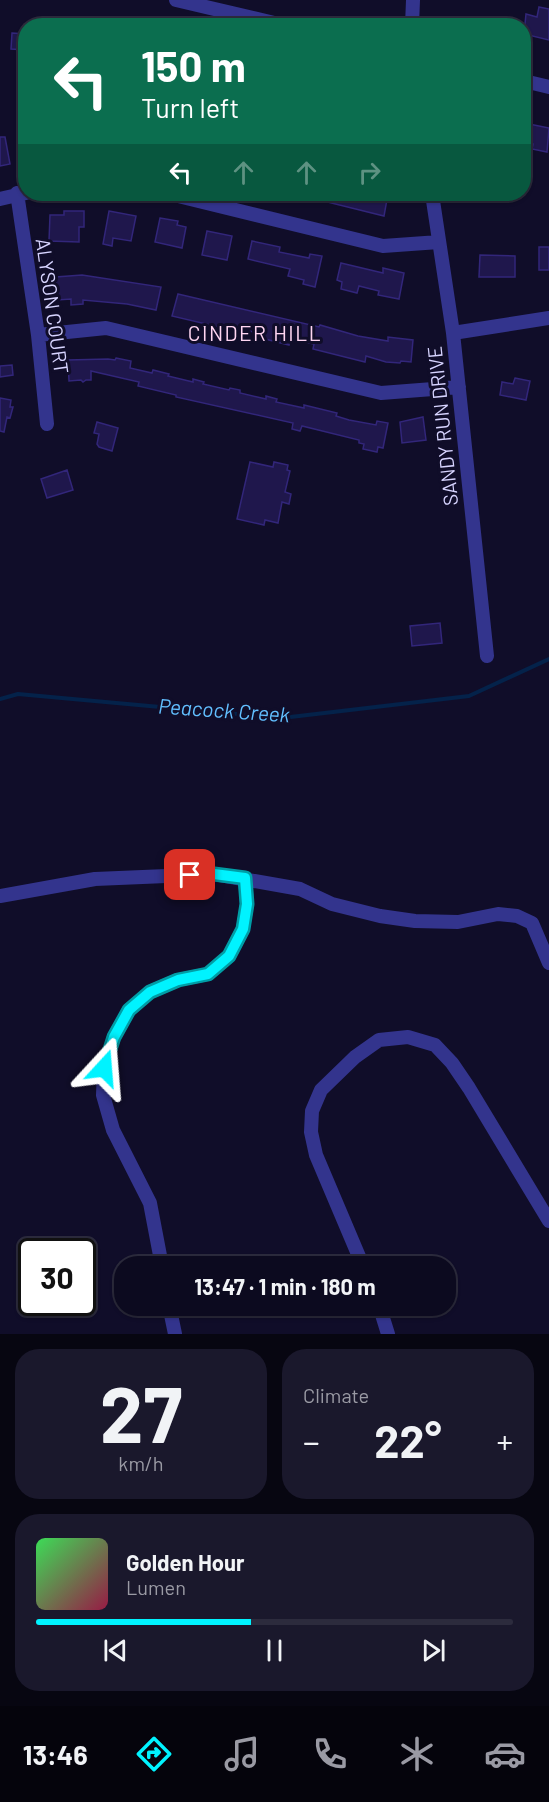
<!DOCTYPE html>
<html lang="en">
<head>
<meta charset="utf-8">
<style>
	body { margin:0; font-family:Barlow,sans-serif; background:#1a182c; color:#f1f3f6; height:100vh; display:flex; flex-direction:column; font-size:22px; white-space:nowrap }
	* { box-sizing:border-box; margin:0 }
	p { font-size:20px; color:#9a9aa4 }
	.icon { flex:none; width:33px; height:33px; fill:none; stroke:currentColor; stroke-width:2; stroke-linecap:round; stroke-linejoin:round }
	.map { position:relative; height:1334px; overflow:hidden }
	.side { display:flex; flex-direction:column; gap:15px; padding:15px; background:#070611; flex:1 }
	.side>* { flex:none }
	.guide { position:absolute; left:18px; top:18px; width:513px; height:183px; border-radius:24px; box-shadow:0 2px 4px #0004,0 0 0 2px #2c2b3d; background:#0b6e4f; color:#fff; overflow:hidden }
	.speed { position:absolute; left:18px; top:1238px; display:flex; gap:12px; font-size:30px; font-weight:700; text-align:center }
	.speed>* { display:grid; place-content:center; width:78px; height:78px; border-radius:50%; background:#0c0a1f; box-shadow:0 2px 4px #0004,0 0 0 2px #2c2b3d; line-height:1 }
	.speed .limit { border:3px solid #111; border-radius:9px; background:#fff; color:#111 }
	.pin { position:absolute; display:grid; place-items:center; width:51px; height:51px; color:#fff; margin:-26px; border-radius:12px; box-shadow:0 3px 9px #0006 }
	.me { position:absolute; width:66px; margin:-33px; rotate:19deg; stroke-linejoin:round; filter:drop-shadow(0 0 4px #0008) }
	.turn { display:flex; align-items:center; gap:21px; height:126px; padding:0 24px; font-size:27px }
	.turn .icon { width:78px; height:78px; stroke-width:2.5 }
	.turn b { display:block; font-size:42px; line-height:51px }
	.lanes { display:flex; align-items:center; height:57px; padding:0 24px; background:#0003; justify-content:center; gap:30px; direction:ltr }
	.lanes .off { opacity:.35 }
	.big { font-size:45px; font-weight:700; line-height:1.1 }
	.side .card { flex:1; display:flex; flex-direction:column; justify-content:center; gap:9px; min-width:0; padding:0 21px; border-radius:24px; background:#1a182c }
	.side .dial { align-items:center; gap:0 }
	.dial b { font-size:78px; line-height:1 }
	.song { display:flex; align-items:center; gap:18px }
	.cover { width:72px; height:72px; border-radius:9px; background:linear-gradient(135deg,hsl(130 70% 55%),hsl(340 70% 35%)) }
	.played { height:6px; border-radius:3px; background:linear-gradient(90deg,#00f3ff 45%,#2c2b3d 45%) }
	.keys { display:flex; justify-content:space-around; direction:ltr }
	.heat { display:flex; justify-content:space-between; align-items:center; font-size:33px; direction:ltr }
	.side .tiles { flex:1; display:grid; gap:15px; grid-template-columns:1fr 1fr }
	.card:last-child { grid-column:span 2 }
	.trip { position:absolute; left:114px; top:1256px; width:342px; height:60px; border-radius:24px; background:#0c0a1f; box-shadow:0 2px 4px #0004,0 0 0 2px #2c2b3d; font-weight:700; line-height:60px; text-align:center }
	.tabs { display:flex; height:96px; justify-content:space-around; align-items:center; background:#05040c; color:#9a9aa4 }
	.tabs .icon { width:42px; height:42px }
	.tabs .selected { color:#00f3ff }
	.tabs b { font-size:27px; color:#f1f3f6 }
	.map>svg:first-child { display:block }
</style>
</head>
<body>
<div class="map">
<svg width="549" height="1334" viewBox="0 0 549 1334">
	<rect width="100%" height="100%" fill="#100d29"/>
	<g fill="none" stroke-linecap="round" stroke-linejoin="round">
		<path stroke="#04224a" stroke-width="4" d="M0 699 18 694 282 718 469 696 549 659"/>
	</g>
	<path fill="#1f174c" stroke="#32267a" stroke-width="1.5" d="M539 7 549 9V40L524 34 526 14 537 17Z
		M12 33 26 34V50L11 49Z
		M529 124 549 128 547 152 532 149 533 144 525 142Z
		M0 137H5L10 164 0 166Z
		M307 194H388L384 216 307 197Z
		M64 211H84V227H79V242L49 241 50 215H64Z
		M109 211 136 216 131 241 113 238 112 246 103 244Z
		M160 218 178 221 177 225 186 227 182 248 155 242Z
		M207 231 232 236 227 260 202 255Z
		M252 241 280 247 279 252 309 258 310 254 322 256 315 287 303 284 304 280 288 276 290 269 248 259Z
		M539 247H549V270H539Z
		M480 255 515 256V277H479Z
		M341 263 383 273V268L404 273 399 299 378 295 379 291 359 286 357 293 341 289 342 282 337 280Z
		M82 275 161 287 156 310 127 304 83 300V304L71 305V299L57 300 56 277Z
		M178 294 319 327 320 325 358 336 388 341V337L413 340 411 362 401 361 400 363 386 362 366 356 365 362 313 349 314 344 290 339 289 345 253 336 254 332 228 327 227 329 172 316Z
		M116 358 131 361 130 368 152 373 153 370 169 374 168 376 193 382V379L204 382 203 384 229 390 230 388 240 390V393L266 399V396L277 399 276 402 304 408V405L337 413 336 416 349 420 376 425 377 421 388 423 383 448 378 447 377 452 363 449 364 444 359 443V440L302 426 300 431 292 429 293 423 176 397V395L138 386 139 382 91 371V380H86L83 382 81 380 69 381 68 360 108 359 115 360Z
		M12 365 13 375 0 377V366Z
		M515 378 530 381 526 400 500 395 502 382 513 384Z
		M0 398 11 400 10 407H13L10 418 7 417 4 432 0 431Z
		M423 417 426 440 402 443 400 422Z
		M97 422 118 428 112 451 99 447 97 444 99 434 94 433Z
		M250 462 273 467 274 462 288 465 287 470 290 471 285 492 291 494 289 504 282 502 278 523 265 520 264 525 237 519Z
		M67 470 73 490 47 498 41 479Z
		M440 623 442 643 412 646 410 626Z"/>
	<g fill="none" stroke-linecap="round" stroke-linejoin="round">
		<path stroke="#33348d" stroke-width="14" d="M176 0 287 26
			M412 26 413 0
			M524 81 549 87
			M17 193 38 335 47 424
			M170 194 383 246 439 242
			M432 194 453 333 487 656
			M0 199 26 193
			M453 333 549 318
			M38 335 106 328 381 393 459 387
			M0 896 95 879 214 874 300 889 332 904 380 916 415 921 458 922 498 914 517 916 532 923 549 963
			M162 1266 150 1203 113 1130 103 1095 104 1068 114 1037 129 1010 150 992 178 980 208 974 229 956 243 929 247 904 245 878
			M363 1266 316 1155 311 1132 312 1111 321 1090 355 1057 379 1040 408 1037 435 1045 452 1063 469 1088 549 1221
			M169 1305 175 1334
			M379 1305 388 1334"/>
	</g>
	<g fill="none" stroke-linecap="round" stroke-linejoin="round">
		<defs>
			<path id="route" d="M104 1068 114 1037 129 1010 150 992 178 980 208 974 229 956 243 929 247 904 245 878 214 874 190 875"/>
		</defs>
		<use href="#route" stroke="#009ea6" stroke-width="15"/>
		<use href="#route" stroke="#00f3ff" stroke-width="10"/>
	</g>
	<g text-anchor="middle" stroke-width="6" stroke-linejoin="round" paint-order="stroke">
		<g font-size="20" fill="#d7d4ff" stroke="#100d29">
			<text transform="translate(52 306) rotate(82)" y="7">ALYSON COURT</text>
			<text transform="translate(443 426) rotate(-96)" y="7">SANDY RUN DRIVE</text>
		</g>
		<g font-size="21" letter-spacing="1.5" fill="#ffd6f2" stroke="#100d29">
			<text x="255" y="341">CINDER HILL</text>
		</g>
		<g font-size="21" font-style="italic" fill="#62bfff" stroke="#100d29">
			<text transform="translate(224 711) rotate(4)" y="7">Peacock Creek</text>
		</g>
	</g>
</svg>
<div class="speed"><div class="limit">30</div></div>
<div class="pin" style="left:190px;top:875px;background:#d93025"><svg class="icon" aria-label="arrive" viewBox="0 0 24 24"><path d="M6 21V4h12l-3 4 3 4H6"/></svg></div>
<svg class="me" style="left:104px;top:1068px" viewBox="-20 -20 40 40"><path d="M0-17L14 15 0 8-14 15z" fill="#00f3ff" stroke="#fff" stroke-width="4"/></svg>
<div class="trip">13:47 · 1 min · 180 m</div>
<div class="guide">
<div class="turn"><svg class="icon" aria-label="left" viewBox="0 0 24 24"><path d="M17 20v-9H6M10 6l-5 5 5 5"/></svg><div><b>150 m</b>Turn left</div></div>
<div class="lanes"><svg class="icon" aria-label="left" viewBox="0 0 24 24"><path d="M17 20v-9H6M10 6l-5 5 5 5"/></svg><svg class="icon off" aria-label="ahead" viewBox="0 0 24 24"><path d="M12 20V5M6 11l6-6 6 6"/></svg><svg class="icon off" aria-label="ahead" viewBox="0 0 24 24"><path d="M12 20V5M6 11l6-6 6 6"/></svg><svg class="icon off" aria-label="right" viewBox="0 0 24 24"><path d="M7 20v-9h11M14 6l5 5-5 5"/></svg></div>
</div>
</div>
<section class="side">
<div class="tiles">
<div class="card dial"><b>27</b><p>km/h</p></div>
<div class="card"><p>Climate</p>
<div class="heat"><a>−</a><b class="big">22°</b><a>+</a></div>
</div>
<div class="card">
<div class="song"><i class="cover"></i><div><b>Golden Hour</b><p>Lumen</p></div></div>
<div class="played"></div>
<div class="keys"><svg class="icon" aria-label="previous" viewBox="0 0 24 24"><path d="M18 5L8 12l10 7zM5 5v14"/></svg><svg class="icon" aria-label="pause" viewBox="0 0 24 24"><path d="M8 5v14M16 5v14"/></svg><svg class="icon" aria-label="next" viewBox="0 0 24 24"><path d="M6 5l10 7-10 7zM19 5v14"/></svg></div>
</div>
</div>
</section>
<nav class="tabs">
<b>13:46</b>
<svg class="icon selected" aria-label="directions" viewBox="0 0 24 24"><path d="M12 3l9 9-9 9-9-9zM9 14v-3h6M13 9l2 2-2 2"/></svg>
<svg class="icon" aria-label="music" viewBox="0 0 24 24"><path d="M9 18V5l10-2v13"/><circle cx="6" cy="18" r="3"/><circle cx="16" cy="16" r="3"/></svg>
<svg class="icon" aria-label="phone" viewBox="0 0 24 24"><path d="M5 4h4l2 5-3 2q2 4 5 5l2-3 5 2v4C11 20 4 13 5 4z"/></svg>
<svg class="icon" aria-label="climate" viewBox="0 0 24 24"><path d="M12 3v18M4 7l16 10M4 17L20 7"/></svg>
<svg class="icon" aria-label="car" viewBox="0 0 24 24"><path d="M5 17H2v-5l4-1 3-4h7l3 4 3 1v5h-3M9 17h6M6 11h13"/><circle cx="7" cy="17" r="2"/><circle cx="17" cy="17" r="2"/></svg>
</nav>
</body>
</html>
